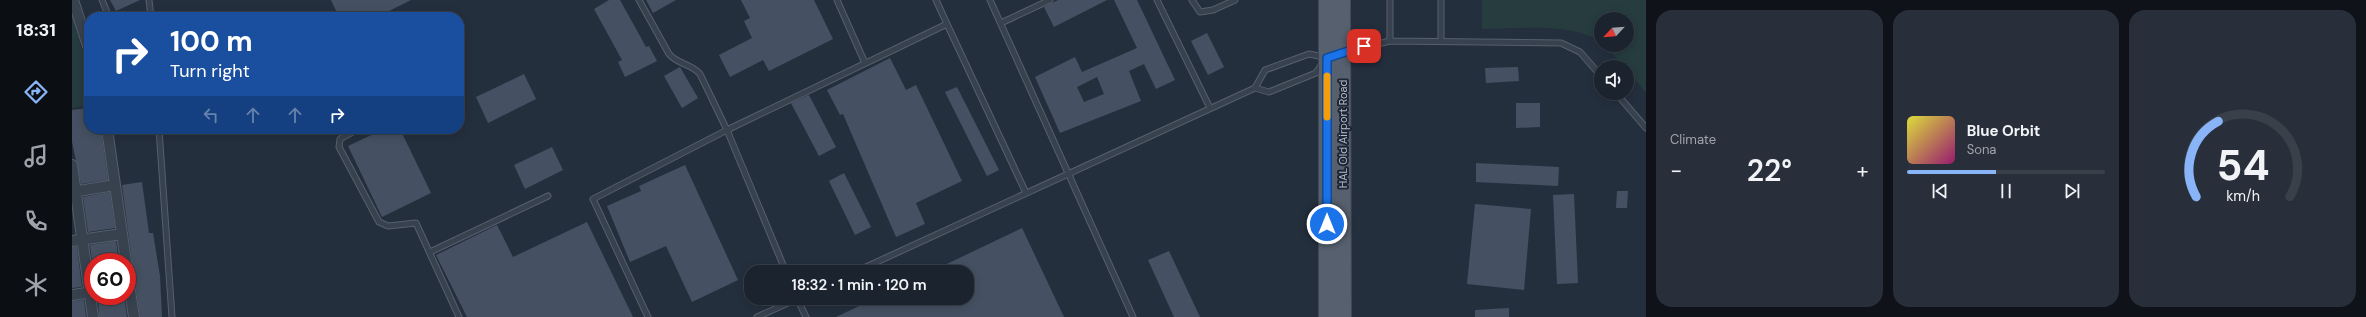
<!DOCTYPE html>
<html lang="en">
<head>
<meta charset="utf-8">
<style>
	body { margin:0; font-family:"DM Sans",sans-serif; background:#282f3a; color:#f1f3f6; height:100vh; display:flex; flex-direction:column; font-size:15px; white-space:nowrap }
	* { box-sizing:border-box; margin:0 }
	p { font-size:13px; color:#a0a4aa }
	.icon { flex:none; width:22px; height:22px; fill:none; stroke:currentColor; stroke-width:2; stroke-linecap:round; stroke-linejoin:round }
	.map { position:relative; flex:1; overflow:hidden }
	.panel { display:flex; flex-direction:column; gap:10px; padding:10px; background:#0f1319; width:720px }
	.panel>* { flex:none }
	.top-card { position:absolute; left:12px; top:12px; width:380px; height:122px; border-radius:16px; box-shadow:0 2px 10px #0003,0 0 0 1px #39404a; background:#1a4fa0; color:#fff; overflow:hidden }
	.needle { width:26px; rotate:244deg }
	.tools { position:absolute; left:1522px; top:12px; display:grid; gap:8px }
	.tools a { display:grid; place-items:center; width:40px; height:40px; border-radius:50%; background:#1b232e; box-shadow:0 2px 10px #0003,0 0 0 1px #39404a; font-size:20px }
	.speed { position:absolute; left:12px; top:253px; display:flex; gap:8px; font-size:20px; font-weight:700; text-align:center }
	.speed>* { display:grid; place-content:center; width:52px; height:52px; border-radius:50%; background:#1b232e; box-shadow:0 2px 10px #0003,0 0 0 1px #39404a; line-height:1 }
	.speed .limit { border:6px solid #d22; background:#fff; color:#111 }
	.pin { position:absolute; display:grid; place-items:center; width:34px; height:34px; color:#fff; margin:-17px; border-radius:8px; box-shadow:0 2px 6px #0006 }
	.me { position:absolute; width:44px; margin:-22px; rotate:0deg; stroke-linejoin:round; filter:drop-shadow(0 0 3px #0008) }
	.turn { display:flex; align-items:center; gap:14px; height:84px; padding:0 20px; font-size:18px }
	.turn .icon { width:52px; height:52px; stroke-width:2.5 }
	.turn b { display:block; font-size:28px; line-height:34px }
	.lanes { display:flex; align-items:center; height:38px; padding:0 20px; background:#0003; justify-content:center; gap:20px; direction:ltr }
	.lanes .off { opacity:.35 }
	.big { font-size:30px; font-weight:600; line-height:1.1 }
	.panel .widget { flex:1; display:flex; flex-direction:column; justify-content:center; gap:6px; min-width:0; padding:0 14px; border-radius:16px; background:#282f3a }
	.panel .dial { align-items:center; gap:0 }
	.dial svg { height:104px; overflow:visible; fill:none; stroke:#39404a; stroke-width:7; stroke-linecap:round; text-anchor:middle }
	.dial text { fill:#f1f3f6; stroke:none }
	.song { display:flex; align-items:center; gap:12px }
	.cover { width:48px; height:48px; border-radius:6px; background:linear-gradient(135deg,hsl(60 70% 55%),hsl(320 70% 35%)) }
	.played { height:4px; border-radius:2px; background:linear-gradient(90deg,#8ab4f8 45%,#39404a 45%) }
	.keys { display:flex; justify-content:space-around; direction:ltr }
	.heat { display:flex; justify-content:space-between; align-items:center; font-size:22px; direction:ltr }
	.panel .tiles { flex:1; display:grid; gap:10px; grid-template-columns:repeat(3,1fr) }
	.trip { position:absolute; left:672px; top:265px; width:230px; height:40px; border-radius:16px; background:#1b232e; box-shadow:0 2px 10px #0003,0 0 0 1px #39404a; font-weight:600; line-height:40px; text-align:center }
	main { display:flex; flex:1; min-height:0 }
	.dock { display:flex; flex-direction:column; width:72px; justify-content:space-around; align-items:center; background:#0b0e12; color:#a0a4aa }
	.dock .icon { width:28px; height:28px }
	.dock .current { color:#8ab4f8 }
	.dock b { font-size:18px; color:#f1f3f6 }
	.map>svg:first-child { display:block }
</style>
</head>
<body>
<main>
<nav class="dock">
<b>18:31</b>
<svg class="icon current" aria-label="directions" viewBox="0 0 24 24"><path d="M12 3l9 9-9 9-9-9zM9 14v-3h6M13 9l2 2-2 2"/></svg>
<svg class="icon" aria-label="music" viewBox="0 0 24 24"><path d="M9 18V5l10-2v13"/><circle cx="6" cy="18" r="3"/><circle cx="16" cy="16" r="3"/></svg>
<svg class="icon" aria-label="phone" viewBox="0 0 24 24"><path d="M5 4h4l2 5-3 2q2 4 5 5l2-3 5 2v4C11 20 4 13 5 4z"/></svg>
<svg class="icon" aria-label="climate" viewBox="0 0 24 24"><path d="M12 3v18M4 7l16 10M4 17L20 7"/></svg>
</nav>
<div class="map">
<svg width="1574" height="317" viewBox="0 0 1574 317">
	<rect width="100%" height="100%" fill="#242f3e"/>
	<path fill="#263c3f" d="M1410 0H1574V93L1555 70V67H1552L1533 45H1555V19H1529V42C1499 22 1446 29 1410 29Z
		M0 15 17 73V105L0 108Z"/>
	<path fill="#455162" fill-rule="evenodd" d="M38 0H68L44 11Z
		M259 0H339L305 17H267Z
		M537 0H548L574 47 577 46 585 61 553 77 546 62 550 60 522 9Z
		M574 0H604L581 13Z
		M669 0H742L761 39 697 71 691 60 658 77 647 55 680 38 672 21 678 18Z
		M986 0H1035L982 27 972 7Z
		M1042 0H1065L1103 80 1084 89 1072 64 1057 71 1069 101 988 133 963 77 1003 57 1010 72 1065 48ZM1025 77 1032 94 1012 102 1005 87Z
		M1135 33 1152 67 1136 75 1119 41Z
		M818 58 834 90 844 85 890 181 844 203 853 224 824 237 771 114 768 115 755 90Z
		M608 67 626 98 610 108 592 76Z
		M1446 67 1447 81 1414 83 1413 68Z
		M452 74 464 99 416 123 404 97Z
		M885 87 927 170 915 176 873 92Z
		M737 95 764 147 747 156 719 103Z
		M1444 103H1468V127L1444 128Z
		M17 108V129H29L36 180 9 184 0 142V110Z
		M312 129H328L359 193 310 217 276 146Z
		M480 147 491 170 453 189 442 165Z
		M1404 163 1487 167 1486 186 1404 182Z
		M613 165 666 280 620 302 594 246 558 262 535 206 569 191 567 186Z
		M772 173 799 227 783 235 757 181Z
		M70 182 77 233H81L88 276 90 317H68L61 270 59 266 60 261 50 185Z
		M1545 191H1556L1555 208H1544Z
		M38 192 43 228 16 232 11 197Z
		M1502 194 1506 283 1485 284 1481 195Z
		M1403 204 1459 209 1452 290 1395 284Z
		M515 222 561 317H395L364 255 425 225 441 257Z
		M950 228 992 317H764L804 298H895V272H858Z
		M44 241 47 262H21V270L18 245Z
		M0 247H5L10 287 0 288Z
		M1097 251 1128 317H1102L1076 260Z
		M26 296H52L55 317H27Z
		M12 300 14 317H0V301Z
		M1437 308V317H1403V310Z"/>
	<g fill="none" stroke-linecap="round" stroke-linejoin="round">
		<defs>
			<path id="service" d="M30 0 37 17
				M77 0 79 17
				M567 0 597 54C605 64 620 64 628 74L655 130 714 272
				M765 0 793 63
				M864 0 875 24
				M918 0 1061 317
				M1085 0 1138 108
				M1120 0 1128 12 1141 10 1163 0
				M929 23 978 0
				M1318 41V0
				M1369 42V0
				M1272 52 1318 41 1489 43 1508 52 1529 76
				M1183 88 1197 92 1244 73 1250 64
				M1544 93 1574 128
				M87 129 100 317
				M286 129 268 139 267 147 307 222 316 226 344 223 387 317
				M358 252 476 196
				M783 272 1183 88 1193 70 1237 54 1252 57
				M725 298 734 317
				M576 317 521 199 655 130 875 24 954 193
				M685 317 727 298"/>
			<path id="minor" d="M1 0 17 49
				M35 129 54 262
				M0 165 21 317
				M0 192 43 185
				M0 241 50 234
				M55 271 62 317
				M0 295 21 292"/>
			<path id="primary" d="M1255 0V317
				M1270 0 1271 317"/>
		</defs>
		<use href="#service" stroke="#565f6c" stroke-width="7"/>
		<use href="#minor" stroke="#565f6c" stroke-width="12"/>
		<use href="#primary" stroke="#414a57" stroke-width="18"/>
		<use href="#service" stroke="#38414e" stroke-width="5"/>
		<use href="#minor" stroke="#38414e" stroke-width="10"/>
		<use href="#primary" stroke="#56606e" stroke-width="16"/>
	</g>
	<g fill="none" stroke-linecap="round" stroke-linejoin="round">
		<defs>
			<path id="route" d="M1255 224V58L1292 46"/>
		</defs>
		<use href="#route" stroke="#114b97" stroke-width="10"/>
		<use href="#route" stroke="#1a73e8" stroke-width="7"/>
		<path stroke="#f59e0b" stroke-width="7" d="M1255 76V117"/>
	</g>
	<g text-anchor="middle" stroke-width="4" stroke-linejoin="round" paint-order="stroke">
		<g font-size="11" fill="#b4bcc9" stroke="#1d2633">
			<text transform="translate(1271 134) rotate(-90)" y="4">HAL Old Airport Road</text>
		</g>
	</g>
</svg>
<div class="tools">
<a><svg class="needle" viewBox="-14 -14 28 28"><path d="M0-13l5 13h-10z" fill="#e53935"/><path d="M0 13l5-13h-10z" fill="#a0a4aa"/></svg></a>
<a><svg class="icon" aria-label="sound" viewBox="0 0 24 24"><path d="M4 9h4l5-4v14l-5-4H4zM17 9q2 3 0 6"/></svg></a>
</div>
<div class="speed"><div class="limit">60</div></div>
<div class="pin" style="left:1292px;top:46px;background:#d93025"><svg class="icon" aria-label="arrive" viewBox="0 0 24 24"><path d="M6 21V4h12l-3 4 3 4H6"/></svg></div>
<svg class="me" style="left:1255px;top:224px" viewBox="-20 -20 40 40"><circle r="17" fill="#1a73e8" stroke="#fff" stroke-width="3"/><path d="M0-11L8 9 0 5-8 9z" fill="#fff"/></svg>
<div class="trip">18:32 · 1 min · 120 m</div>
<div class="top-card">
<div class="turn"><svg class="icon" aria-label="right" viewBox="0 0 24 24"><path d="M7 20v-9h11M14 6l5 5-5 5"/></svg><div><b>100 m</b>Turn right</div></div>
<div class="lanes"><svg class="icon off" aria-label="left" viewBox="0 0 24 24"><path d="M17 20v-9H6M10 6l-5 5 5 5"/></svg><svg class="icon off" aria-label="ahead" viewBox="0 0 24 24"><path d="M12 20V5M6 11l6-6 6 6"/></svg><svg class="icon off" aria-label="ahead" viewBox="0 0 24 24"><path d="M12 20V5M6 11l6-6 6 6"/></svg><svg class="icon" aria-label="right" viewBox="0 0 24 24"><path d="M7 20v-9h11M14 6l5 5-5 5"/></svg></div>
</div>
</div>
<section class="panel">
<div class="tiles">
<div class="widget"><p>Climate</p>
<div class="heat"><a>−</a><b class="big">22°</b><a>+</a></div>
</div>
<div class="widget">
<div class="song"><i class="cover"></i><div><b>Blue Orbit</b><p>Sona</p></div></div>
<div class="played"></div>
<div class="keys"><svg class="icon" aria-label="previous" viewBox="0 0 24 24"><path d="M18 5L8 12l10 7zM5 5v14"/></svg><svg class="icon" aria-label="pause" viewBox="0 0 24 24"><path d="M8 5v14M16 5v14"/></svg><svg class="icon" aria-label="next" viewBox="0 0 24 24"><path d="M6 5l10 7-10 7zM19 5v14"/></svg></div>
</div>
<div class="widget dial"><svg viewBox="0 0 100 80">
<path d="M14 69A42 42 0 1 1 86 69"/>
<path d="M14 69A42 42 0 0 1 31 11" stroke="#8ab4f8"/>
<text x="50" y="56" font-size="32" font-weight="700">54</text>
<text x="50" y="72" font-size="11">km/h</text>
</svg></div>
</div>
</section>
</main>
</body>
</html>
